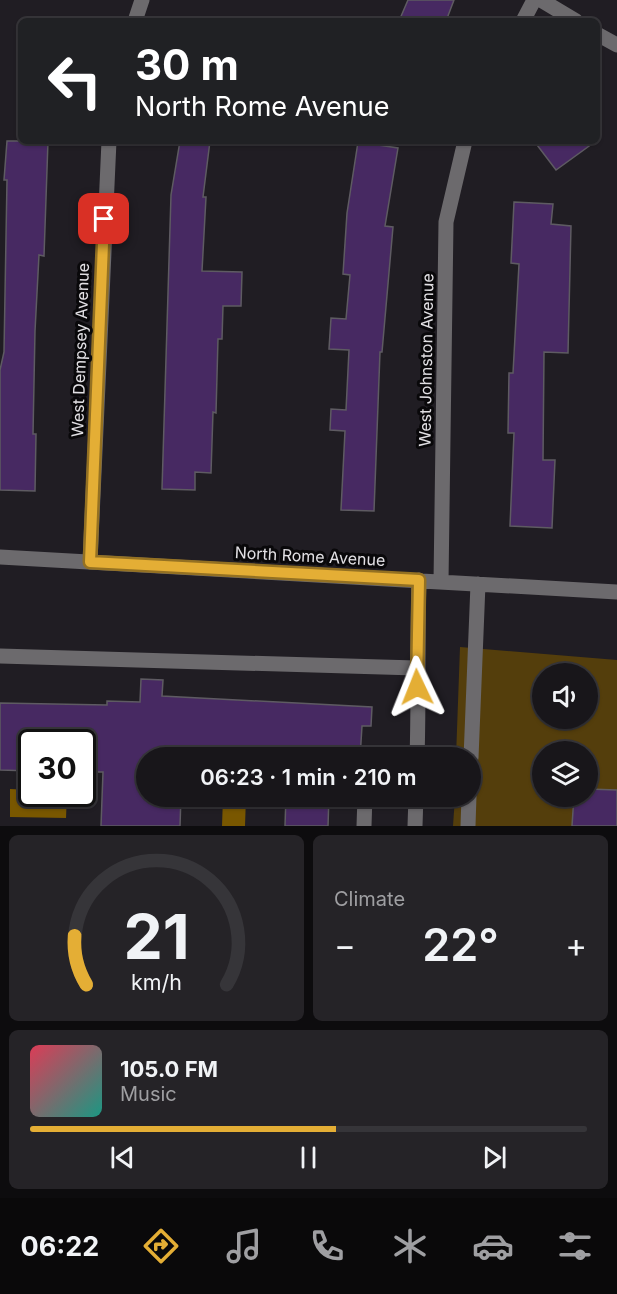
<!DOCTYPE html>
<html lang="en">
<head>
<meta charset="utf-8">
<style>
	body { margin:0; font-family:Inter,sans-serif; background:#252327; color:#f1f3f6; height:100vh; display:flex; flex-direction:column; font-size:22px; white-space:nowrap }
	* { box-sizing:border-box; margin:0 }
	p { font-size:20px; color:#9f9fa2 }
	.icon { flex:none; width:33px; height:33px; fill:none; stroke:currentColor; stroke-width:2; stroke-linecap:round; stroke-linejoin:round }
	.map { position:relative; height:826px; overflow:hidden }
	.side { display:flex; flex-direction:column; gap:9px; padding:9px; background:#0d0c0e; flex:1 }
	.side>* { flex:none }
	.hud { position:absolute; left:18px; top:18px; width:582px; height:126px; border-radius:9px; box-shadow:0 2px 4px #0004,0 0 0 2px #363539; background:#202124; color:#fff; overflow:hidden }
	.controls { position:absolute; left:532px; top:663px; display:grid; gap:12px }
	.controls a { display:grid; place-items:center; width:66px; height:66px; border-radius:50%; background:#18161a; box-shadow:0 2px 4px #0004,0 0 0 2px #363539; font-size:30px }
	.speed { position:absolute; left:18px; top:729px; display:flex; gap:12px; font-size:30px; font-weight:700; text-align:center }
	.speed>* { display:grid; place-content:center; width:78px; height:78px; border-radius:50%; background:#18161a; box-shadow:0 2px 4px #0004,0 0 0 2px #363539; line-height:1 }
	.speed .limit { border:3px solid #111; border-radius:9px; background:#fff; color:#111 }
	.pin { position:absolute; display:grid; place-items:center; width:51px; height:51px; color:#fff; margin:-26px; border-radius:12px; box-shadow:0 3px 9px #0006 }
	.me { position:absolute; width:66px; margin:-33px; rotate:358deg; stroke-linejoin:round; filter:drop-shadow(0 0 4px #0008) }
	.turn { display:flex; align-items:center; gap:21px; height:126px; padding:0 18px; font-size:27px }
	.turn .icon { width:78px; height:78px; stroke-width:2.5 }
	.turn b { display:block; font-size:42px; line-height:51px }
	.big { font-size:45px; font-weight:600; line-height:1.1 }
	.side .tile { flex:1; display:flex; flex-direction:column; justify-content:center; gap:9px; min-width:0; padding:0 21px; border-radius:9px; background:#252327 }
	.side .dial { align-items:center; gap:0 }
	.dial svg { height:156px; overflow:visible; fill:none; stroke:#363539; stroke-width:7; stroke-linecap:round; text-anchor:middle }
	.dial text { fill:#f1f3f6; stroke:none }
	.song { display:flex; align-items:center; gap:18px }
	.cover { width:72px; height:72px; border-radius:9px; background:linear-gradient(135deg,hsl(350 70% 55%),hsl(170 70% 35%)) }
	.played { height:6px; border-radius:3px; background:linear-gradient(90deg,#e4ae35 55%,#363539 55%) }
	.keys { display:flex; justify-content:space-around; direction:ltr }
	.heat { display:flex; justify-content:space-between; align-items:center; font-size:33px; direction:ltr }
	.side .tiles { flex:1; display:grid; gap:9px; grid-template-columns:1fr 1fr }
	.tile:last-child { grid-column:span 2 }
	.trip { position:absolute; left:136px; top:747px; width:345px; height:60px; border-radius:30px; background:#18161a; box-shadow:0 2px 4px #0004,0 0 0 2px #363539; font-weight:600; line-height:60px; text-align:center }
	.menu { display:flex; height:96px; justify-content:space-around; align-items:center; background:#0a090a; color:#9f9fa2 }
	.menu .icon { width:42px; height:42px }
	.menu .active { color:#e4ae35 }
	.menu b { font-size:27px; color:#f1f3f6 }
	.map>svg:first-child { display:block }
</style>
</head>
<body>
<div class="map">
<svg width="617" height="826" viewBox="0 0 617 826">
	<rect width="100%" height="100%" fill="#201d23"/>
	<path fill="#543e0c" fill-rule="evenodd" d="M460 647 617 660V826H453L455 797 471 796V758L456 757ZM543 674H588V718H543ZM543 752H588V796H543Z"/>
	<path fill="#795700" d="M10 789 31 790 32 794H67L66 818 10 817Z
		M223 797H246L245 826H222Z"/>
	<path fill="#472962" stroke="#5e5b62" stroke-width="1.5" d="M408 0H454L446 21H399Z
		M7 141H48L44 256 39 255 35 331 33 434H36L35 491 0 490V370L4 352 7 180H4Z
		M180 141H210L203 197H206L202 271 242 272 241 306H223L222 339H218L216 413 213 412 211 473 195 472V490L162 489 171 195Z
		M534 141H596L556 170Z
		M358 142 398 148 385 226 393 227 382 352H380L374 511 341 510 345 431 330 430 331 409 346 410 349 350 329 349 331 318 346 319 350 275 343 274 347 213Z
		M514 202 553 204 551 224 571 226 568 353 544 352 543 460H555L552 528 510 526 514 433H508L509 373H513L519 264 511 263Z
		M141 679 163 680 162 696 372 707 371 726H362L360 758H147V796H181L180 826H101L103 772H82V742H32V771L0 770V703L107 705V701L140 702Z
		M588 789 617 790V826H572L574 796H588Z
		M286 796H329L328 826H285Z"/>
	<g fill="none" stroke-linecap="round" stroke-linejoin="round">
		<path stroke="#6c6a6d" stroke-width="15" d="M541 0 576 21
			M135 21 142 0
			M523 21 534 0
			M597 34 617 45
			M0 557 617 592
			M90 562 109 141
			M441 582 446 222 465 141
			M0 656 416 668
			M417 758C419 698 417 640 419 580
			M471 758 478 584
			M364 826 365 796
			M415 826 416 796
			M468 826 469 796"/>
	</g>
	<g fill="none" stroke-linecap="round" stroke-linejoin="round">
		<defs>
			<path id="route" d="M104 219 90 562 419 580 417 687"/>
		</defs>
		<use href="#route" stroke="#947122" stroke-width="15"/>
		<use href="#route" stroke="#e4ae35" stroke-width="10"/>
	</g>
	<g text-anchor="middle" stroke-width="6" stroke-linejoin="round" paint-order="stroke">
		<g font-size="16" fill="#e2e0e4" stroke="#09080a">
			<text transform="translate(80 350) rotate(-88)" y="6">West Dempsey Avenue</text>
			<text transform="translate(426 360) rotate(-89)" y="6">West Johnston Avenue</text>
			<text transform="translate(310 556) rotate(3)" y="6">North Rome Avenue</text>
		</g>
	</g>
</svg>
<div class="controls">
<a><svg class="icon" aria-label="sound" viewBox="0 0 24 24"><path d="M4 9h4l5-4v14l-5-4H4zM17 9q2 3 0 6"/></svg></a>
<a><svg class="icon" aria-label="layers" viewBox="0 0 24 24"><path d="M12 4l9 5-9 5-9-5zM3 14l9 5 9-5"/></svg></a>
</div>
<div class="speed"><div class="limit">30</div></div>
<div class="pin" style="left:104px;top:219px;background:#d93025"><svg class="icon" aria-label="arrive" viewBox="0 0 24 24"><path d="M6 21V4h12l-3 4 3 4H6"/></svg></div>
<svg class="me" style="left:417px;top:687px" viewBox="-20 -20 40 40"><path d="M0-17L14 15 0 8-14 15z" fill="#e4ae35" stroke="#fff" stroke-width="4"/></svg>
<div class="trip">06:23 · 1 min · 210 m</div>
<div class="hud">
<div class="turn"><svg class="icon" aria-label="left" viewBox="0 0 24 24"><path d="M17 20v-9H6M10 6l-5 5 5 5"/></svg><div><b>30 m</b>North Rome Avenue</div></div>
</div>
</div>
<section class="side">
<div class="tiles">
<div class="tile dial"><svg viewBox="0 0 100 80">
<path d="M14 69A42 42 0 1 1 86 69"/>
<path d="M14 69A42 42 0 0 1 8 44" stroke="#e4ae35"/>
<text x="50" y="56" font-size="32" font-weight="700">21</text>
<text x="50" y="72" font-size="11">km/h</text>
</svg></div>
<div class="tile"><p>Climate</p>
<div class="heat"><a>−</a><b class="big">22°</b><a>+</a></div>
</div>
<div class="tile">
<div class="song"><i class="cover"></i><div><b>105.0 FM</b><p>Music</p></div></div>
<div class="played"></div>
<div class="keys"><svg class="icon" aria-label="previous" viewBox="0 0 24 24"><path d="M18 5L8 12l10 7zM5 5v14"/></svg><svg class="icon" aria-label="pause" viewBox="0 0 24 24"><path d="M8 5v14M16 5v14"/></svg><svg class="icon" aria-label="next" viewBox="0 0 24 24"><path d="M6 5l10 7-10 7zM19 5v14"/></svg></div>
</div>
</div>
</section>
<nav class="menu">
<b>06:22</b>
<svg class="icon active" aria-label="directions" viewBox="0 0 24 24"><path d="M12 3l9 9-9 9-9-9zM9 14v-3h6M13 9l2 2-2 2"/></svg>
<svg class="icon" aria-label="music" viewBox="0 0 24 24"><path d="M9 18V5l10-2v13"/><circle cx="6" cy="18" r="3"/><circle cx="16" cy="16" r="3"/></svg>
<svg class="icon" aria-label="phone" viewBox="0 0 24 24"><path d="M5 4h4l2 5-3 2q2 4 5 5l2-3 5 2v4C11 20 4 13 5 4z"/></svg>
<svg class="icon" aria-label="climate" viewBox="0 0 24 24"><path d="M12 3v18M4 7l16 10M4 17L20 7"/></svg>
<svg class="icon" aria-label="car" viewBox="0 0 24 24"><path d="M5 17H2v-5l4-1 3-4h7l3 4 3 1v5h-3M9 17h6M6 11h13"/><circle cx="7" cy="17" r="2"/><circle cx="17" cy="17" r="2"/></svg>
<svg class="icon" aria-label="filters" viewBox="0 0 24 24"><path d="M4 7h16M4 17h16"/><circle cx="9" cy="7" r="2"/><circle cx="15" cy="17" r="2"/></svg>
</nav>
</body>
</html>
